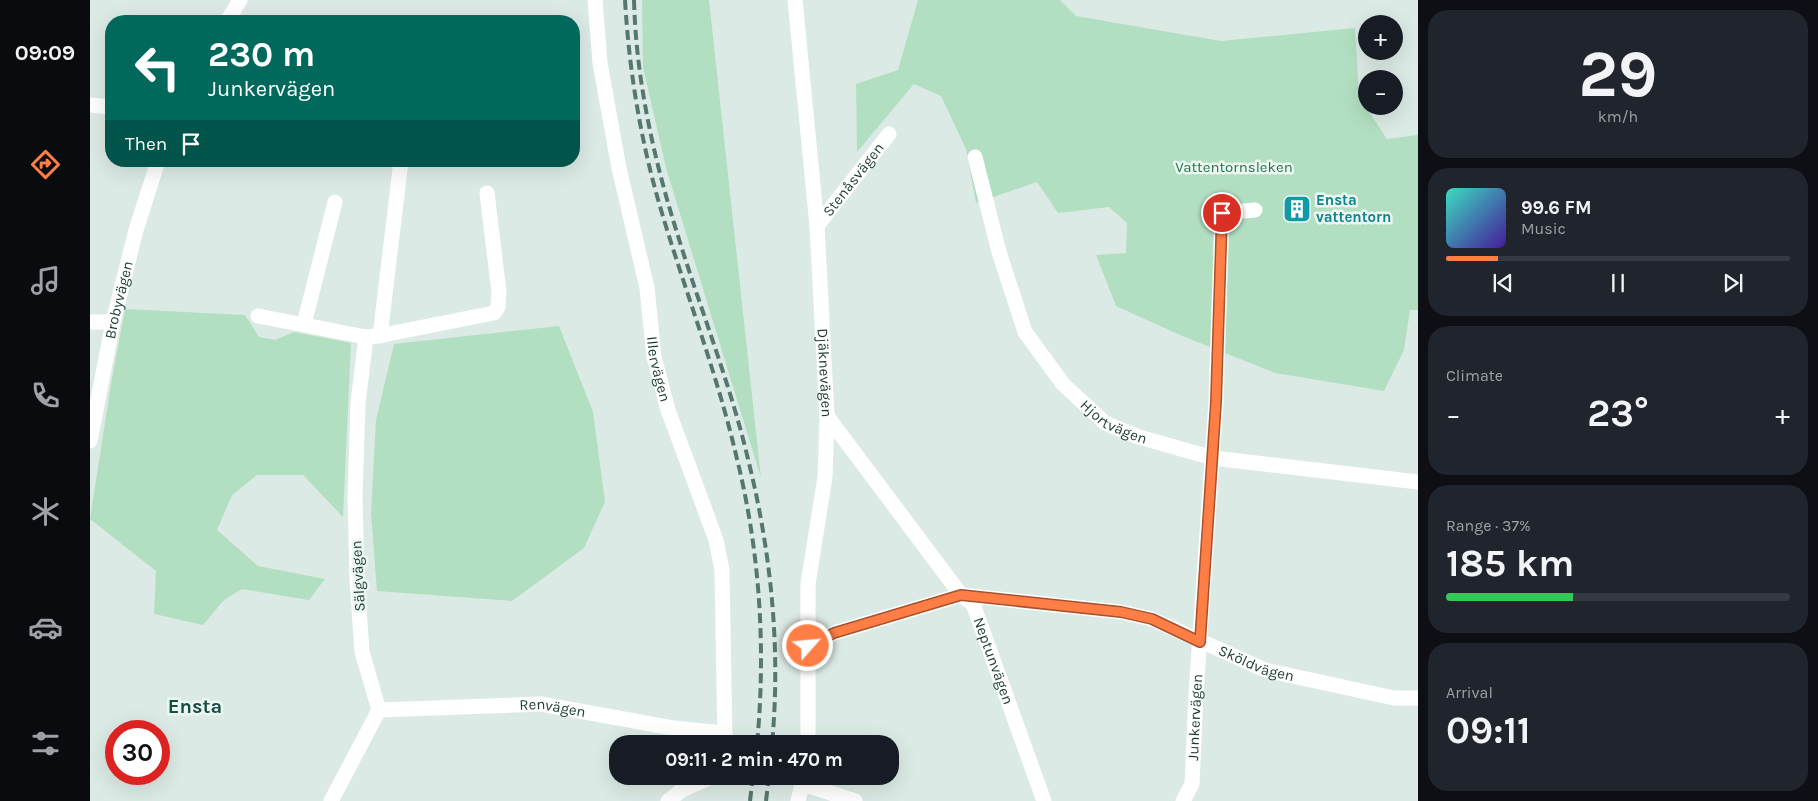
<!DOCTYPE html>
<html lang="en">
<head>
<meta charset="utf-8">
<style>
	body { margin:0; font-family:Karla,sans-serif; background:#20242c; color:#f1f3f6; height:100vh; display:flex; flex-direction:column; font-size:19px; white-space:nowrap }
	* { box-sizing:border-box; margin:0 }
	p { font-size:16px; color:#9ea1a6 }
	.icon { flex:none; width:28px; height:28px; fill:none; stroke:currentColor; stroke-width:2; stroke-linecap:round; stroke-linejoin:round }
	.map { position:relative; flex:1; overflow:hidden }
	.side { display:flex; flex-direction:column; gap:10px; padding:10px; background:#0d0f14; width:400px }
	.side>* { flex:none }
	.hud { position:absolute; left:15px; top:15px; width:475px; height:152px; border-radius:20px; box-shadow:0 5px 20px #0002; background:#00695c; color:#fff; overflow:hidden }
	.fabs { position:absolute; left:1268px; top:15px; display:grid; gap:10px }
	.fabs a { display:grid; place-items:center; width:45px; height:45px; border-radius:50%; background:#171b24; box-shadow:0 5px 20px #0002; font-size:25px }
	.speed { position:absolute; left:15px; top:720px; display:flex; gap:10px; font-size:25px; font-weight:700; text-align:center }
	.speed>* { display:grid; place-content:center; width:65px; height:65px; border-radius:50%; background:#171b24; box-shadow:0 5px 20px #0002; line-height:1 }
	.speed .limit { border:8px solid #d22; background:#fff; color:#111 }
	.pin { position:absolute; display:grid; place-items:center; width:42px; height:42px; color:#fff; margin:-21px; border:2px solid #fff; border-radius:50%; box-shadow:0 1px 5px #0007 }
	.me { position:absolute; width:55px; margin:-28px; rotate:63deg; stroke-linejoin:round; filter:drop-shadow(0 0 4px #0008) }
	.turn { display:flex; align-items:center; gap:18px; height:105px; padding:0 20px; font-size:22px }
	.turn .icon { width:65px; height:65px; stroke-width:2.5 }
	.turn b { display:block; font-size:35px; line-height:42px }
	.then { display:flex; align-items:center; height:48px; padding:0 20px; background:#0003; gap:10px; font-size:19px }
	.big { font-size:38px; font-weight:700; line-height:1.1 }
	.side .widget { flex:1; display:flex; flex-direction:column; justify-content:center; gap:8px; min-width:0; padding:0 18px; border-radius:20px; background:#20242c }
	.side .dial { align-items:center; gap:0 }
	.dial b { font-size:65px; line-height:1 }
	.song { display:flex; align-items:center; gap:15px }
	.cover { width:60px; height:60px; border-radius:8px; background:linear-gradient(135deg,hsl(170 70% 55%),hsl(260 70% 35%)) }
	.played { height:5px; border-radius:2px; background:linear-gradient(90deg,#ff7e45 15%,#363941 15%) }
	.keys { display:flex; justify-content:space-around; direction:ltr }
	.heat { display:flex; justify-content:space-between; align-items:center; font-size:28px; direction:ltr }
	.charge { height:8px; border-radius:4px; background:linear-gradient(90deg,#34c759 37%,#363941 0) }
	.trip { position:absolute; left:519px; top:735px; width:290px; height:50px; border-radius:20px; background:#171b24; box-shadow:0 5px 20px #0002; font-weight:700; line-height:50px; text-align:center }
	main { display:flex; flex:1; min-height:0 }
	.menu { display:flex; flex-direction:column; width:90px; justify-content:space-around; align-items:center; background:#090b0e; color:#9ea1a6 }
	.menu .icon { width:35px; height:35px }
	.menu .active { color:#ff7e45 }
	.menu b { font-size:22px; color:#f1f3f6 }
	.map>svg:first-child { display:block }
</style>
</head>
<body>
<main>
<nav class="menu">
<b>09:09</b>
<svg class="icon active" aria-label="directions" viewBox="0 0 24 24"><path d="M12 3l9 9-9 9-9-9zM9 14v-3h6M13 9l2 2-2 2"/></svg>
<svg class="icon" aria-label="music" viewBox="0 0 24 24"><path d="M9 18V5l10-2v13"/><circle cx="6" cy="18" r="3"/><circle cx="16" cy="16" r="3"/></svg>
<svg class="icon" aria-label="phone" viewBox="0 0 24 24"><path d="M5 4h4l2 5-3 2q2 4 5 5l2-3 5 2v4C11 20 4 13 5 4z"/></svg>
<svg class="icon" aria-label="climate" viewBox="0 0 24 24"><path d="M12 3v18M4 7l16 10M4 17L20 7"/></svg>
<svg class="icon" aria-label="car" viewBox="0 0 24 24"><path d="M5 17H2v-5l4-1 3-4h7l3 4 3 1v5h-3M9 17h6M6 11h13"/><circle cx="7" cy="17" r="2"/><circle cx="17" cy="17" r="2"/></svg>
<svg class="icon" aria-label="filters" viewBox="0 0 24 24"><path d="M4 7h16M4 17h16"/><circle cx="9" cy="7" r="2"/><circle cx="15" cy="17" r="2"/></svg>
</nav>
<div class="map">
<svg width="1328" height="801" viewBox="0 0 1328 801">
	<rect width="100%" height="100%" fill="#dceae5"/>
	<path fill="#b2dfc1" d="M552 0H619L671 478 576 168 553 67Z
		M828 0H970L986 16 1131 41 1265 28 1269 97 1297 139 1328 135V310H1320L1314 350 1294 391 1185 373 1090 335 1026 306 1006 255 1036 253 1037 223 1019 207 968 213 947 182 886 203 876 149 851 96 824 84 767 152 766 84 808 70Z
		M35 309 155 315 169 337 185 340 204 332 261 343 253 517 213 475H167L142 495 127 530 168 566 235 579 219 600 152 589 134 600 113 625 64 614 66 571 0 519 21 384Z
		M469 326 503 412 515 502 494 548 422 601 287 591 281 513 286 420 304 344Z"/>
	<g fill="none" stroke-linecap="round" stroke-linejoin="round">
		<g stroke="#fff" stroke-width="15">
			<path id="s1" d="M505 0 510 63 529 168 557 288 564 357 578 410 626 540 632 570 635 744"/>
			<path id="s2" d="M705 0 727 226 737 416 735 477 718 584V744"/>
			<path d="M137 21 150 0"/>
			<path d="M0 105 21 107"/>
			<path id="s3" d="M885 157 909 252 935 332 973 384 1015 423 1049 437 1123 458 1328 482"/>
			<path id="s4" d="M727 226 799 134"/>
			<path d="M168 316 276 337 288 336 404 313 408 307 409 292 397 193"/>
			<path d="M0 322H23"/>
			<path d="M214 324 245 202"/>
			<path d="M290 336 311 161"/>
			<path id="s5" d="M737 416 871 595 883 604 954 801"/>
			<path id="s6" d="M0 441 23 322 46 230 68 161"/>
			<path id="s7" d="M718 646 744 633 871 595 1031 612 1062 619 1175 670 1304 698H1328"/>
			<path id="s8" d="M289 710 451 704 583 728 635 733"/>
			<path d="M713 784 765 801"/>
			<path d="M241 801 289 710 272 652 267 580 265 497 268 403 276 337"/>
			<path d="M578 801 592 790 624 776"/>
			<path d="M708 801 714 776"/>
			<path id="s9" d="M1093 801 1102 784 1106 694 1126 402 1132 213 1165 210"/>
		</g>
		<path stroke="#567770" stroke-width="4" stroke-dasharray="10 5" stroke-linecap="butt" d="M535 0C539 69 550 137 569 203 594 289 627 372 647 459 670 552 676 649 667 744
			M544 0C546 80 564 160 588 236 611 311 640 383 658 459 681 552 691 648 682 744
			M660 801 663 776
			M676 801 679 776"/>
	</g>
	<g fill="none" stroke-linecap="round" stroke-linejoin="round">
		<defs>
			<path id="route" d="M718 646 744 633 871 595 1031 612 1062 619 1110 642 1126 402 1132 213"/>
		</defs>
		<use href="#route" stroke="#a6522d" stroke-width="12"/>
		<use href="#route" stroke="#ff7e45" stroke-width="9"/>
	</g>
	<defs>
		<symbol id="building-square" viewBox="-11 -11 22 22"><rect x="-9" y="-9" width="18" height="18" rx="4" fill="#0f9aa8" stroke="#ecf7f2"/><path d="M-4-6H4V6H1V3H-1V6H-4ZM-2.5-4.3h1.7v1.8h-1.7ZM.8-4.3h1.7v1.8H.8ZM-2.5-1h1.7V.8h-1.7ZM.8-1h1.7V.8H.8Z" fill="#fff"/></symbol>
	</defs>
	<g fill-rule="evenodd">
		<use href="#building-square" x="1191" y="193" width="32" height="32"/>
	</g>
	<g text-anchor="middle" stroke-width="5" stroke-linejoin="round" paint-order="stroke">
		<g font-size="15" fill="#237548" stroke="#ecf7f2">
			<text x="1144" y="172">Vattentornsleken</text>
		</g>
		<g font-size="15" fill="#1c3b34" stroke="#ecf7f2">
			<text dy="5" stroke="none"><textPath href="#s4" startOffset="59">Stenåsvägen</textPath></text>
			<text dy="5" stroke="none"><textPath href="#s6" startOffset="144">Brobyvägen</textPath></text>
			<text dy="5" stroke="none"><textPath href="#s1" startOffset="375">Illervägen</textPath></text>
			<text dy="5" stroke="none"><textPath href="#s2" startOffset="374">Djäknevägen</textPath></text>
			<text dy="5" stroke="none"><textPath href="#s3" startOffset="311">Hjortvägen</textPath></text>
			<text transform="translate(268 576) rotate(-93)" y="5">Sälgvägen</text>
			<text dy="5" stroke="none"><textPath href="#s5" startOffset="299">Neptunvägen</textPath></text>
			<text dy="5" stroke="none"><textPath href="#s7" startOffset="468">Sköldvägen</textPath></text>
			<text dy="5" stroke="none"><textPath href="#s8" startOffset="174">Renvägen</textPath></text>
			<text dy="5" stroke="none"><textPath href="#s9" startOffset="86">Junkervägen</textPath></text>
		</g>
		<g font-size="15" font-weight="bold" fill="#0d838f" stroke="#ecf7f2" text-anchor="start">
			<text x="1226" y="205">Ensta<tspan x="1226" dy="17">vattentorn</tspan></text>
		</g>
		<g font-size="20" font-weight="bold" fill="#174e44" stroke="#ecf7f2">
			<text x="105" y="713">Ensta</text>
		</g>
	</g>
</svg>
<div class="fabs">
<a>+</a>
<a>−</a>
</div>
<div class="speed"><div class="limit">30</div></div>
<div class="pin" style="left:1132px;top:213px;background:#d93025"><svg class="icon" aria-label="arrive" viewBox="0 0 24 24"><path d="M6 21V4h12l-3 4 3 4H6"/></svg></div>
<svg class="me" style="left:718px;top:646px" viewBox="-20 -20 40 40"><circle r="17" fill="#ff7e45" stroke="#fff" stroke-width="3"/><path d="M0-11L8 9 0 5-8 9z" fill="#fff"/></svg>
<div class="trip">09:11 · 2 min · 470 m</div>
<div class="hud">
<div class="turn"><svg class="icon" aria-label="left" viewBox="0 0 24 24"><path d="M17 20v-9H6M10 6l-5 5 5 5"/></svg><div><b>230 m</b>Junkervägen</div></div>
<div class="then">Then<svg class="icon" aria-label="arrive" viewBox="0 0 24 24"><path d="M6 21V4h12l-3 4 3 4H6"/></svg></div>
</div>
</div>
<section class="side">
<div class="widget dial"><b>29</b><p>km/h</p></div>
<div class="widget">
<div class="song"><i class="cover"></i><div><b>99.6 FM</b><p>Music</p></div></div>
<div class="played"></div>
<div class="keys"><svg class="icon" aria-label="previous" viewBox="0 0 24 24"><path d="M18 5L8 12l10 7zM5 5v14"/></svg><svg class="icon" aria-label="pause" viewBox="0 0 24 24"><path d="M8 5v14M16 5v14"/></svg><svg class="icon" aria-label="next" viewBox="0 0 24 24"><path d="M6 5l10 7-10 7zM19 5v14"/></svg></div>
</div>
<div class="widget"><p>Climate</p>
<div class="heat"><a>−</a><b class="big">23°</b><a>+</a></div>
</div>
<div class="widget"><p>Range · 37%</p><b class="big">185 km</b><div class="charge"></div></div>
<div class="widget"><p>Arrival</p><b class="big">09:11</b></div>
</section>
</main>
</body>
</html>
